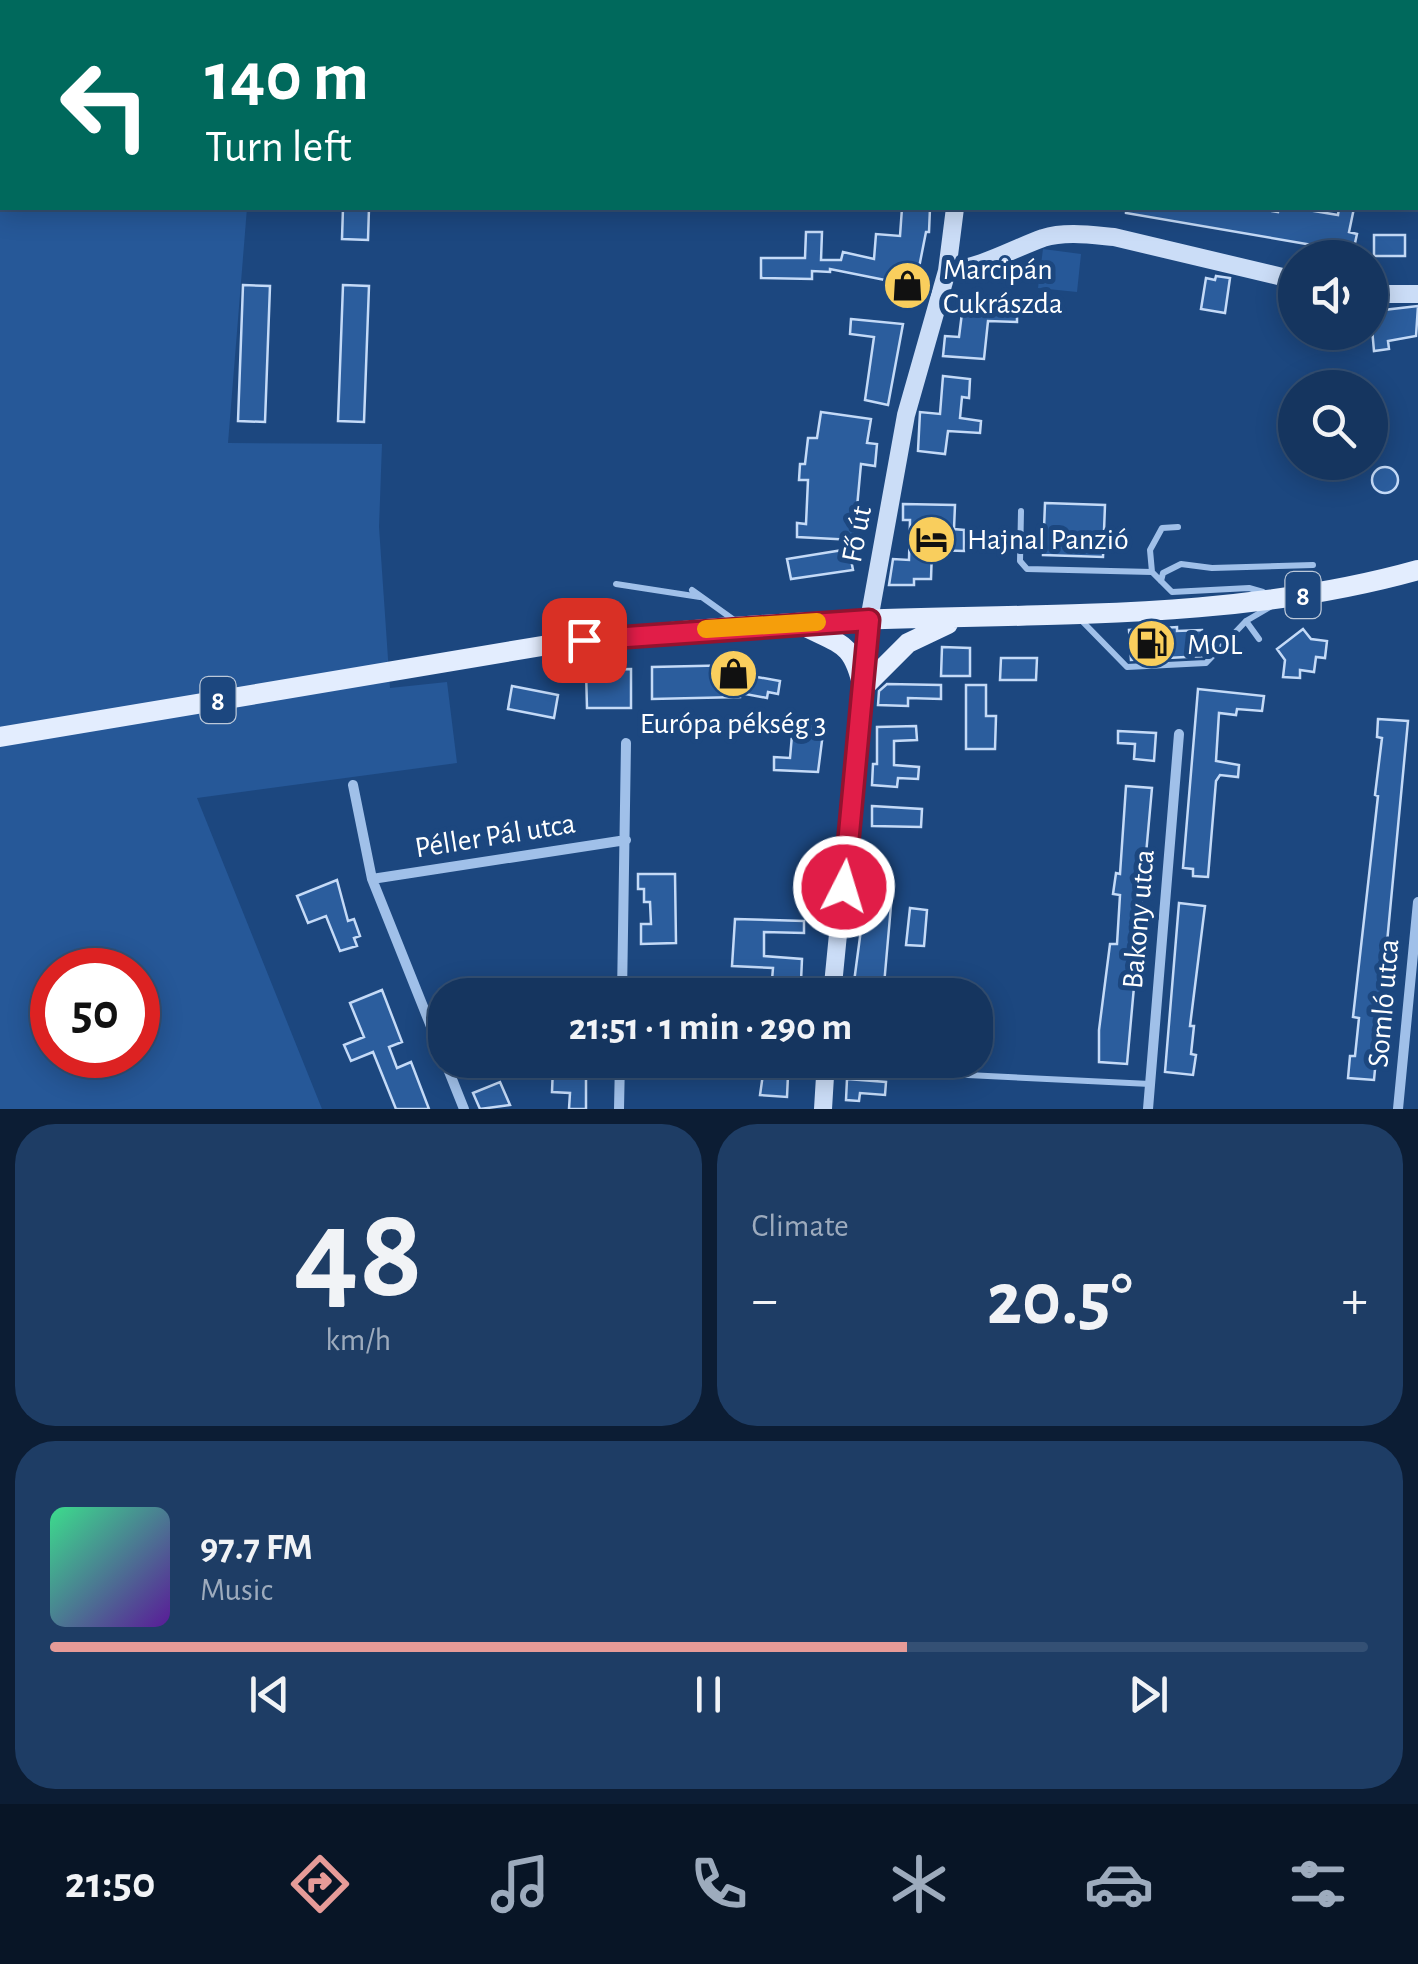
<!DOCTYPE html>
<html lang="en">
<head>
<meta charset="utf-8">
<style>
	body { margin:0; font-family:"Alegreya Sans",sans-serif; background:#1e3d65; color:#f1f3f6; height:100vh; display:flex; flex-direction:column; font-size:38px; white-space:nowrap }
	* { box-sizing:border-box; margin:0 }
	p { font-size:32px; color:#9dabbd }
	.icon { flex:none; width:55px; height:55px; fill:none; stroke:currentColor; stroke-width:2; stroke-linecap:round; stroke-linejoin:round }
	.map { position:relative; height:1109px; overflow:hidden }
	.side { display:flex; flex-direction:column; gap:15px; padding:15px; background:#0c1d34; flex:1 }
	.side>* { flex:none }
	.top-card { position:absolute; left:0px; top:0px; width:1420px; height:210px; box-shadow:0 5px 25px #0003,0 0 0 2px #345074; background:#00695c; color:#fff; overflow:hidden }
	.tools { position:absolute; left:1278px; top:240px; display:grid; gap:20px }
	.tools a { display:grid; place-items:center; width:110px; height:110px; border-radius:50%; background:#15355f; box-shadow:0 5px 25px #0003,0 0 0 2px #345074; font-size:50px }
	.speed { position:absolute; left:30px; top:948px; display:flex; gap:20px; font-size:50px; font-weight:700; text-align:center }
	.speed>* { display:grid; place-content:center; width:130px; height:130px; border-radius:50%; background:#15355f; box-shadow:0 5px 25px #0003,0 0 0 2px #345074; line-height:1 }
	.speed .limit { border:15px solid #d22; background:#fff; color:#111 }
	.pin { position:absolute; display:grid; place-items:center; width:85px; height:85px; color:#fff; margin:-42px; border-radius:20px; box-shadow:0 5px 15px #0006 }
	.me { position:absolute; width:110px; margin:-55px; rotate:5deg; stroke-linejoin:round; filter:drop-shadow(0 0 8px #0008) }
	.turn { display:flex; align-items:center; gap:35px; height:210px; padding:0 40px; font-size:45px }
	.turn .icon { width:130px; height:130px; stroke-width:2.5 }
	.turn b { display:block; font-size:70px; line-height:85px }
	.big { font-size:75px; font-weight:700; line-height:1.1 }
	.side .widget { flex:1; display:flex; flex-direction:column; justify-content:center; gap:15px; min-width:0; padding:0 35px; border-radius:40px; background:#1e3d65 }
	.side .dial { align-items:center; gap:0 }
	.dial b { font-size:130px; line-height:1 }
	.song { display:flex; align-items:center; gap:30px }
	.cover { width:120px; height:120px; border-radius:15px; background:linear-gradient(135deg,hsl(150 70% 55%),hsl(270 70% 35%)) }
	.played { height:10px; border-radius:5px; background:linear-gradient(90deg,#e69b98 65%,#345074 65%) }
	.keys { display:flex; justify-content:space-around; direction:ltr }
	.heat { display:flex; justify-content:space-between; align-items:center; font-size:55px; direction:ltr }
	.side .tiles { flex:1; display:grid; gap:15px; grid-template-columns:1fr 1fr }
	.widget:last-child { grid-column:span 2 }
	.trip { position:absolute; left:428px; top:978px; width:565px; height:100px; border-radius:40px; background:#15355f; box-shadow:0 5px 25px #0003,0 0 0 2px #345074; font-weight:700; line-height:100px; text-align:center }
	.tab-bar { display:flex; height:160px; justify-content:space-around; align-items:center; background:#081526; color:#9dabbd }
	.tab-bar .icon { width:70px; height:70px }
	.tab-bar .selected { color:#e69b98 }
	.tab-bar b { font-size:45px; color:#f1f3f6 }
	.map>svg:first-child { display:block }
</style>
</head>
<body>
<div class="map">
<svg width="1418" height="1109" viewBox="0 0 1418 1109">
	<rect width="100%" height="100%" fill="#1c477f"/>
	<path fill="#265898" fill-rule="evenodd" d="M0 0H354L2 2V208H247L228 443 382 444 379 527 390 688 447 682 457 763 197 798 322 1109H0ZM52 970H138V1055H52Z
		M1043 249 1081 254 1077 292 1038 288Z"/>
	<path fill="#2b5d9d" stroke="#c4daf7" stroke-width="2.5" d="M343 208H369L368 240 342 239Z
		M902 208H930L929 232H926L912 303 897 300 900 283 830 269V272L812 271V279L761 278V258H805L806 232H822L821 260H841L843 252 874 259 876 234 900 236Z
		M1126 208H1255L1278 212 1279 208H1296L1338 215 1339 208H1354L1349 232 1357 234 1353 252 1126 213Z
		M1374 235H1405V256H1374Z
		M1216 276 1230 278 1225 313 1201 309 1206 278 1215 280Z
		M243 285 270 286 265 422 238 421Z
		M343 285 369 286 364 422 338 421Z
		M963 305 1017 310V322L988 321 984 359 943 356 945 336 959 337Z
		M1370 306H1383V310L1418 306 1416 336 1388 341 1389 349 1374 351Z
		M851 319 903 324 888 405 865 400 874 337 850 334Z
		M943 376 970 379 969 398 962 397 960 418 981 421 980 433 948 431 945 454 918 451 920 412 940 414Z
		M821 412 871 419 867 443 877 444 875 466 861 464 854 540 797 537V523L806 524 808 480H799L800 464H805L808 438H817Z
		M1372 480a13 13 0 1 1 26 0a13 13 0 1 1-26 0Z
		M1045 503 1105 505 1103 557 1043 555Z
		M903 504 955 505 954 529 964 530V551L932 550 931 579H914V585H889L893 559 909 560 910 520H903Z
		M849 549 853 570 791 579 787 559Z
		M1177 627V631L1202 630 1204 656 1131 660 1129 630Z
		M1303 629 1311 639 1327 641 1325 658 1316 657 1314 672 1300 670V678L1283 677 1285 660 1277 649Z
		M942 647 970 648V676H941Z
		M1001 658H1037L1036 680H1000Z
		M740 665V674L780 681 778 694 768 692 767 698 740 693V697L652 699V667Z
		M631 669V708H587L586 670Z
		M887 684 941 685V699L908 698V706L878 705 879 691Z
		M966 685H986V716H996L995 749H966Z
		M512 686 558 695 554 718 508 709Z
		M1198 689 1264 696 1262 711 1237 709 1236 715 1219 713 1216 761 1239 765 1238 777 1220 775 1216 781 1208 877 1193 876V869L1183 868Z
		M1378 719 1408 721 1374 1080 1348 1078 1350 1056H1355L1359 1018 1353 1017 1378 796 1375 795 1382 738 1377 737Z
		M784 722 824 725 818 772 774 770V757L790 758 792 735 783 734Z
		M916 726 917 740 894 741V765L919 767 918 779 898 778 897 787 872 785 873 764H877V727Z
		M1118 731 1156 733 1154 761 1134 759 1135 744 1118 743Z
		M1126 786 1152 788 1127 1064 1099 1062V1030L1110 944H1117L1120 895 1113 894 1116 873 1120 874Z
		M872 806 922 809 921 827 872 826Z
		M638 874H675L676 943 641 944V924H651L650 902H644V889H638Z
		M337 880 348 921 354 919 360 936 354 938 357 946 340 951 326 916 308 923 297 896Z
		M866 892 892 894 884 985 854 982Z
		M1179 903 1205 906 1190 1026H1194L1191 1054 1196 1055 1193 1075 1165 1072Z
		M910 908 927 910 924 946 906 945Z
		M735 919 804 921V933L764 932V956L802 959 801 981 772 980 773 968 732 966Z
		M382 990 402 1042 389 1047 397 1068 411 1062 429 1109H396L373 1052 351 1061 344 1045 364 1037 350 1003Z
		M557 1060H586V1109H569L570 1093 552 1092 553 1067H557Z
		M765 1060H776L775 1073 788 1075 787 1097 760 1095Z
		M847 1079 886 1082 885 1095 860 1093 859 1101 846 1100Z
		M500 1082 510 1105 480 1109 473 1093Z"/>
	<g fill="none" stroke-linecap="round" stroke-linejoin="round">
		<path stroke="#a0c0e9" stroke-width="6" d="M1021 511 1020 561 1027 569 1152 572 1172 592 1249 588 1263 592
			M1152 572 1150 550 1162 528 1178 527
			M1161 581 1163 573 1181 564 1212 568 1313 565
			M616 584 700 597
			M692 590 734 620
			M1080 619 1127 667 1206 663 1246 621 1270 607
			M1246 621 1259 639
			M826 1068 1150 1084"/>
		<path stroke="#a0c0e9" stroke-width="10" d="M353 785 372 879 464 1109
			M372 879 626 840
			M622 995 626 743
			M619 1109 620 1060
			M1148 1109 1179 734
			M1398 1109 1418 902"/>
		<path stroke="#cbddf7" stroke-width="18" d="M964 2V0
			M947 271C983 267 1010 250 1043 238 1065 231 1092 235 1114 237L1295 280
			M1370 294H1418
			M832 995 869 620 906 415 947 271 955 208
			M823 1109 826 1060"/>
		<path stroke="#e3edfe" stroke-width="20" d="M804 626C842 645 853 643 863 688
			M863 688 908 643 948 624
			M0 737 554 644C648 633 741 625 835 621 1030 612 1229 623 1418 570"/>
	</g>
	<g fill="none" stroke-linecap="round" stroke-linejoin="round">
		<defs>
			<path id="route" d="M584 640 869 620 844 887"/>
		</defs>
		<use href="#route" stroke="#92132f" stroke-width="25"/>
		<use href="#route" stroke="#e11d48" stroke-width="18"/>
		<path stroke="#f59e0b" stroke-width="18" d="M706 629 817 622"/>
	</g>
	<defs>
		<symbol id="shop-disc" viewBox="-11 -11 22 22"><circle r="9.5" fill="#f9ce5d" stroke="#1c477f"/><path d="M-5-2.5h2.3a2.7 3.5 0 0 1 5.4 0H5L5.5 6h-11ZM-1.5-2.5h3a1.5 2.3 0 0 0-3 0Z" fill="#111"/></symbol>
		<symbol id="hotel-disc" viewBox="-11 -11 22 22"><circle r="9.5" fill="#f9ce5d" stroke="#1c477f"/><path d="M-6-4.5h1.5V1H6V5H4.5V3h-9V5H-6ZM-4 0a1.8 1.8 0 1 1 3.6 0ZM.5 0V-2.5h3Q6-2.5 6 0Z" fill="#111"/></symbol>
		<symbol id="fuel-disc" viewBox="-11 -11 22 22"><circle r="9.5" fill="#f9ce5d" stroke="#1c477f"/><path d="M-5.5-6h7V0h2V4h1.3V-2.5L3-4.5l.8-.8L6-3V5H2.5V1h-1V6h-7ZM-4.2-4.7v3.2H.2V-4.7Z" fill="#111"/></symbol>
	</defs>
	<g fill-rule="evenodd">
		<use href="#shop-disc" x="880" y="258" width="55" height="55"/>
		<use href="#hotel-disc" x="904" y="512" width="55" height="55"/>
		<use href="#fuel-disc" x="1124" y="616" width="55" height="55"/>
		<use href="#shop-disc" x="706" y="646" width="55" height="55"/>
	</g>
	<g text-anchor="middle" stroke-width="10" stroke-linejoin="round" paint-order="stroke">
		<g fill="#1c477f" stroke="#bbc8d9" stroke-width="2.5">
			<rect x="1285.5" y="572" width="35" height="46" rx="8"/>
			<rect x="200.5" y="677" width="35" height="46" rx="8"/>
		</g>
		<g font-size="28" font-weight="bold" fill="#fff">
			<text x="1303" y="605">8</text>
			<text x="218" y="710">8</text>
		</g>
		<g font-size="30" fill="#fff" stroke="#1c477f" text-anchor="start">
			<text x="943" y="279">Marcipán<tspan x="943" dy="34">Cukrászda</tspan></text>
			<text x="967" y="549">Hajnal Panzió</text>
			<text x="1187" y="654">MOL</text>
			<text x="733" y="733" text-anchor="middle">Európa pékség 3</text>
		</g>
		<g font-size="30" fill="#fff" stroke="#1c477f">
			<text transform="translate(856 534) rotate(-79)" y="10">Fő út</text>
			<text transform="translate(495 835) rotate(-9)" y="10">Péller Pál utca</text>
			<text transform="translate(1138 919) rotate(-85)" y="10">Bakony utca</text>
			<text transform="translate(1383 1003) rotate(-85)" y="10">Somló utca</text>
		</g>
	</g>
</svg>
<div class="tools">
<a><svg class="icon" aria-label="sound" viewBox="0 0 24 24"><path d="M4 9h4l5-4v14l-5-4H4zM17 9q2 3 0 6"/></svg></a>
<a><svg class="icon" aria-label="search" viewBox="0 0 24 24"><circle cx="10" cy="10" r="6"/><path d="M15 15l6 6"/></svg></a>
</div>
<div class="speed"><div class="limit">50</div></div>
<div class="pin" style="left:584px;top:640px;background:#d93025"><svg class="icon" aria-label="arrive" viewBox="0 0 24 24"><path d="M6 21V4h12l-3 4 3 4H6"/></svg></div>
<svg class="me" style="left:844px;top:887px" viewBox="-20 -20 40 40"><circle r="17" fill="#e11d48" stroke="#fff" stroke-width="3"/><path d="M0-11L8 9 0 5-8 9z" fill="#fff"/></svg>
<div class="trip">21:51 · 1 min · 290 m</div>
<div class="top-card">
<div class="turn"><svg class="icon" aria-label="left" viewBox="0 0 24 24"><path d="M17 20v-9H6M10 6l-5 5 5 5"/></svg><div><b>140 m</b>Turn left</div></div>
</div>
</div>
<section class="side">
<div class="tiles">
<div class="widget dial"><b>48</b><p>km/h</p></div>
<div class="widget"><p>Climate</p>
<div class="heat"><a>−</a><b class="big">20.5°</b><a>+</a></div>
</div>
<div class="widget">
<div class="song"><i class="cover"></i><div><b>97.7 FM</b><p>Music</p></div></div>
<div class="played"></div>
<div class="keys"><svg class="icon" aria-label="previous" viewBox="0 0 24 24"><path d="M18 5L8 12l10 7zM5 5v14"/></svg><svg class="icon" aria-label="pause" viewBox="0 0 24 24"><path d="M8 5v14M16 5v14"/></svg><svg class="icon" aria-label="next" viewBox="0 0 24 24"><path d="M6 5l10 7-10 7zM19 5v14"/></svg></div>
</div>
</div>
</section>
<nav class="tab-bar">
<b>21:50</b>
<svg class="icon selected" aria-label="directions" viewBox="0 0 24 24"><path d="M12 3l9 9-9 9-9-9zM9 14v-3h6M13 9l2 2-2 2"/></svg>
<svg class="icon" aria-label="music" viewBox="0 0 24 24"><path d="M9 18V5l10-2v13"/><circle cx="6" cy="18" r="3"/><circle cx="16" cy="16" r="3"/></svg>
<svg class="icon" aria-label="phone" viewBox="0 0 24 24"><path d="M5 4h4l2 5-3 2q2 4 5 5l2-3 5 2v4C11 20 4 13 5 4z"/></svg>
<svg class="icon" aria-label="climate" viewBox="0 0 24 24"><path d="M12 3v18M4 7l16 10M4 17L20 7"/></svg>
<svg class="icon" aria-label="car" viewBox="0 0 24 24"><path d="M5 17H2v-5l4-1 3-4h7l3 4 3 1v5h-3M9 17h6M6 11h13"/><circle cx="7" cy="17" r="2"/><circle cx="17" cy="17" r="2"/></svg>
<svg class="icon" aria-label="filters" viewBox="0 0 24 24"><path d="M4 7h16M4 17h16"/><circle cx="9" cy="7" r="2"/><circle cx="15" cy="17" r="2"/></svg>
</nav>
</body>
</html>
